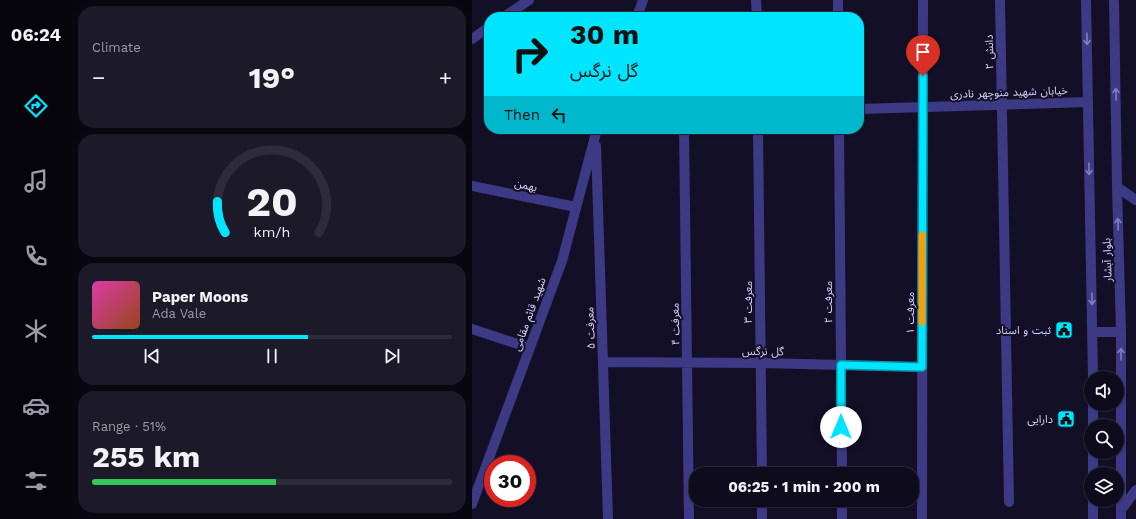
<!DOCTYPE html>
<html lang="en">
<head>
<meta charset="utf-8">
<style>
	body { margin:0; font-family:"Work Sans","Noto Sans Arabic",sans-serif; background:#1c1929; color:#f1f3f6; height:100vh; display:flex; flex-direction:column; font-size:15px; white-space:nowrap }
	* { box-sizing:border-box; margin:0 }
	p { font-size:13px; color:#9b9ba3 }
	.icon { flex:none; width:22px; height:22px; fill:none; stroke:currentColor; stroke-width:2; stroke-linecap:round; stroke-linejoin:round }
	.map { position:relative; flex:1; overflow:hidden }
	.side { display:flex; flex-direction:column; gap:6px; padding:6px; background:#08060f; width:400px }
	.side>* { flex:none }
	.top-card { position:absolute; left:12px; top:12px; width:380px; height:122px; border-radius:16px; box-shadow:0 1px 3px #0004,0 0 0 1px #2e2b3b; background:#00e5ff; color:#111; overflow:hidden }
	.controls { position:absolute; left:612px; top:371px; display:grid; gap:8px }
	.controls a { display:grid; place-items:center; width:40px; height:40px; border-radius:50%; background:#0e0b1c; box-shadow:0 1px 3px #0004,0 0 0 1px #2e2b3b; font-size:20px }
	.speed { position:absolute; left:12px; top:455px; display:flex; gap:8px; font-size:20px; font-weight:700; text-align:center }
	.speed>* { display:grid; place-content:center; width:52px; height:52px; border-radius:50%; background:#0e0b1c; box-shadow:0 1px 3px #0004,0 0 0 1px #2e2b3b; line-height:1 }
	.speed .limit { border:6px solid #d22; background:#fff; color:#111 }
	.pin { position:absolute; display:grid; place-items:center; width:34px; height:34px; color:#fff; margin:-41px -17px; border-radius:50% 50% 50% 0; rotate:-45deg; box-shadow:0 0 4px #0007 }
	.pin .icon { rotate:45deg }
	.me { position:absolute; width:44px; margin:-22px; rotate:0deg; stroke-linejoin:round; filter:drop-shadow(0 0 3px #0008) }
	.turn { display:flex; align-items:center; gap:14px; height:84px; padding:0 20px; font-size:18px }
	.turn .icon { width:52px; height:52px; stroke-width:2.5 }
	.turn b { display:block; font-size:28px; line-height:34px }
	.then { display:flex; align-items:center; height:38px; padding:0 20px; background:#0003; gap:8px; font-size:15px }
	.big { font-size:30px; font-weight:700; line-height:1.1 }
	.side .widget { flex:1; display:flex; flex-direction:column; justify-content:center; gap:6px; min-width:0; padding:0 14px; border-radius:16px; background:#1c1929 }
	.side .dial { align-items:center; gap:0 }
	.dial svg { height:104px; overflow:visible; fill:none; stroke:#2e2b3b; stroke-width:7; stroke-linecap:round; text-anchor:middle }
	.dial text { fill:#f1f3f6; stroke:none }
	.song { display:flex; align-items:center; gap:12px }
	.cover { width:48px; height:48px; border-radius:6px; background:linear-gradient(135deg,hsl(320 70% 55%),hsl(20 70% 35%)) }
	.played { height:4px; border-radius:2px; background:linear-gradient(90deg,#00e5ff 60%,#2e2b3b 60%) }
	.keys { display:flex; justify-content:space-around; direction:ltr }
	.heat { display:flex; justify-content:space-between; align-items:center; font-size:22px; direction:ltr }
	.charge { height:6px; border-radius:3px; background:linear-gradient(90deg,#34c759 51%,#2e2b3b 0) }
	.trip { position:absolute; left:217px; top:467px; width:230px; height:40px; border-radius:16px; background:#0e0b1c; box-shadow:0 1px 3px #0004,0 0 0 1px #2e2b3b; font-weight:700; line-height:40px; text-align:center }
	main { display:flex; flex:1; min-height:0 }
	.menu { display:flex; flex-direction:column; width:72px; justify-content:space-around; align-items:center; background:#06040b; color:#9b9ba3 }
	.menu .icon { width:28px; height:28px }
	.menu .active { color:#00e5ff }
	.menu b { font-size:18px; color:#f1f3f6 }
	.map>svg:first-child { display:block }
</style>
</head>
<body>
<main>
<nav class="menu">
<b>06:24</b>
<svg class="icon active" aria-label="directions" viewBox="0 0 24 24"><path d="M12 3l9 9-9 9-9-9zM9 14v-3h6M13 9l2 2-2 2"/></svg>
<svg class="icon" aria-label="music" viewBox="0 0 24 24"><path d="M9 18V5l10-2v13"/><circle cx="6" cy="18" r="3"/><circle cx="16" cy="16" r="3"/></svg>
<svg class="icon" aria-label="phone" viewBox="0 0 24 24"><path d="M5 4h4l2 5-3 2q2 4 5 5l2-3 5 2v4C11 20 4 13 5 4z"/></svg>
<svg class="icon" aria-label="climate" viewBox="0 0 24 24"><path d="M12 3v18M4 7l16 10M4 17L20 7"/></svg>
<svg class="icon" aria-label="car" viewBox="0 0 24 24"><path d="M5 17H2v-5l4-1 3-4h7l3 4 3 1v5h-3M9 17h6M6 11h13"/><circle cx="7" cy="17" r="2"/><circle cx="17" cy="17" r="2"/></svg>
<svg class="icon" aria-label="filters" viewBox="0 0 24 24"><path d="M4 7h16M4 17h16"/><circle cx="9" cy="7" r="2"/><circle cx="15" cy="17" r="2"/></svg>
</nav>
<section class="side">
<div class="widget"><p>Climate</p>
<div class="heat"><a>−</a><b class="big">19°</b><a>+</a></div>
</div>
<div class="widget dial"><svg viewBox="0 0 100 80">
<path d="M14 69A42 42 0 1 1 86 69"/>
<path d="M14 69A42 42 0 0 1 8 45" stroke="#00e5ff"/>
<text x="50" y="56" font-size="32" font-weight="700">20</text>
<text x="50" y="72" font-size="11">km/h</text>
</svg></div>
<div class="widget">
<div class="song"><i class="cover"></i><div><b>Paper Moons</b><p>Ada Vale</p></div></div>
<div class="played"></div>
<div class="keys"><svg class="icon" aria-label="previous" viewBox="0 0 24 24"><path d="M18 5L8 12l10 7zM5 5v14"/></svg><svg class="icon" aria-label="pause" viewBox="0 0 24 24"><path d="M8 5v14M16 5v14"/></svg><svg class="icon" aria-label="next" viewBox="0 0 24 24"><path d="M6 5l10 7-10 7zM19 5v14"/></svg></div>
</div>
<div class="widget"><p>Range · 51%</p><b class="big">255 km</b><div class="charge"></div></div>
</section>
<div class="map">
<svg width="664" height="519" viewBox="0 0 664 519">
	<rect width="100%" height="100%" fill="#130f26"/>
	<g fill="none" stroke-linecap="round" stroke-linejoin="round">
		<path stroke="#3d3a85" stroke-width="10" d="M284 0 285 17
			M366 0V17
			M528 0 537 502
			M614 0 621 378
			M642 0 645 187 649 332V519
			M32 17 57 0
			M165 17 171 0
			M0 39 17 27
			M387 109 616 102
			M212 129 217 519
			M286 129 290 474
			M367 129 370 474
			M124 146 136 519
			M0 186 104 207
			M645 187 664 200
			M0 329 58 348
			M620 332H649
			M131 362 288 363 450 367
			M621 404V426
			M621 452V474
			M290 500V519
			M370 500V519
			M621 500V519
			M0 504 90 261 125 129
			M649 510 664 490
			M450 519 451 0"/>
	</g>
	<defs><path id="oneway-shaft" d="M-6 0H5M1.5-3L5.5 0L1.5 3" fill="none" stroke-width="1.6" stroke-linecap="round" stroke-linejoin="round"/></defs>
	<g stroke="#837fbc">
		<use href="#oneway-shaft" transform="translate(615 39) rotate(89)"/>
		<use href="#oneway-shaft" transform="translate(644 94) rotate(-91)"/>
		<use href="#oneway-shaft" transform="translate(617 169) rotate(89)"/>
		<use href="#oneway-shaft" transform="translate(646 224) rotate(-92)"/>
		<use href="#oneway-shaft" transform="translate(620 299) rotate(89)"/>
		<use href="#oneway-shaft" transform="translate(649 354) rotate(-90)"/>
	</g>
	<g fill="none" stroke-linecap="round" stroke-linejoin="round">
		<defs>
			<path id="route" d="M369 427V365L450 367 451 76"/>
		</defs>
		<use href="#route" stroke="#0095a6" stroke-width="10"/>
		<use href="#route" stroke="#00e5ff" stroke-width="7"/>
		<path stroke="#f59e0b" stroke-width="7" d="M450 322V235"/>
	</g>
	<defs>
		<symbol id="civic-square" viewBox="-11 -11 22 22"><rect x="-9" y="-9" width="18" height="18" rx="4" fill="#00e5ff" stroke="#130f26"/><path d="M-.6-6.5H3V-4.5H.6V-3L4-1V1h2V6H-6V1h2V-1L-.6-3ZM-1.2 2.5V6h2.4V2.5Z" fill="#111"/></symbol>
	</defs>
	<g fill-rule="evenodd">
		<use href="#civic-square" x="582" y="320" width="20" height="20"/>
		<use href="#civic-square" x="584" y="409" width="20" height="20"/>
	</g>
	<g text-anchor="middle" stroke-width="4" stroke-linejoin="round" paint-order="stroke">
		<g font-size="11" fill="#d9d4ff" stroke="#130f26">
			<text transform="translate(517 52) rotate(-91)" y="4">دانش ۲</text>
			<text transform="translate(537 92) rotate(-2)" y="4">خیابان شهید منوچهر نادری</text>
			<text transform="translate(54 185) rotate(12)" y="4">بهمن</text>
			<text transform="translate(635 260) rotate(-92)" y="4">بلوار آبشار</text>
			<text transform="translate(276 302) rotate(-90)" y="4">معرفت ۳</text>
			<text transform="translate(356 302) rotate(-90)" y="4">معرفت ۲</text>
			<text transform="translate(438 313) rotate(-90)" y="4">معرفت ۱</text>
			<text transform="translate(57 314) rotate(-70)" y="4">شهید قائم مقامی</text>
			<text transform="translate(203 324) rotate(-91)" y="4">معرفت ۴</text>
			<text transform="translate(118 328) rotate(-92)" y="4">معرفت ۵</text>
			<text transform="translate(291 351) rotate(1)" y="4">گل نرگس</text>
		</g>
		<g font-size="11" fill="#d9d4ff" stroke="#130f26" text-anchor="end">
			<text x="579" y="334">ثبت و اسناد</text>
			<text x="581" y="423">دارایی</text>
		</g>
	</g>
</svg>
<div class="controls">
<a><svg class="icon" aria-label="sound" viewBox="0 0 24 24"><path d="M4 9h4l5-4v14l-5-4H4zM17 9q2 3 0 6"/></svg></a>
<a><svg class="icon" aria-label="search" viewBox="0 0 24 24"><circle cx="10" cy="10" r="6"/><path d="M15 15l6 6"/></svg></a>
<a><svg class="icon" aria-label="layers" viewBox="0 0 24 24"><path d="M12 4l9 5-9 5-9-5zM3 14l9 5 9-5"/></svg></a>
</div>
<div class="speed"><div class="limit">30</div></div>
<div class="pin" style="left:451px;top:76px;background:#d93025"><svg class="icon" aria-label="arrive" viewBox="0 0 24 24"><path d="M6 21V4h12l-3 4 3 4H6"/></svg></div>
<svg class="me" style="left:369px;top:427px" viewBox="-20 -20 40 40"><circle r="19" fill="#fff"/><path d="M0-13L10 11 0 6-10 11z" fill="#00e5ff"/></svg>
<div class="trip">06:25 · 1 min · 200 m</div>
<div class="top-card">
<div class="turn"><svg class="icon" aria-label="right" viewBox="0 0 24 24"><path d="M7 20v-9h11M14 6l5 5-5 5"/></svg><div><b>30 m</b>گل نرگس</div></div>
<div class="then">Then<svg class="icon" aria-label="left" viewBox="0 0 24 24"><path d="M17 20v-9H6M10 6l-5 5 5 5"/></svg></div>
</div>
</div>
</main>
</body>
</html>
